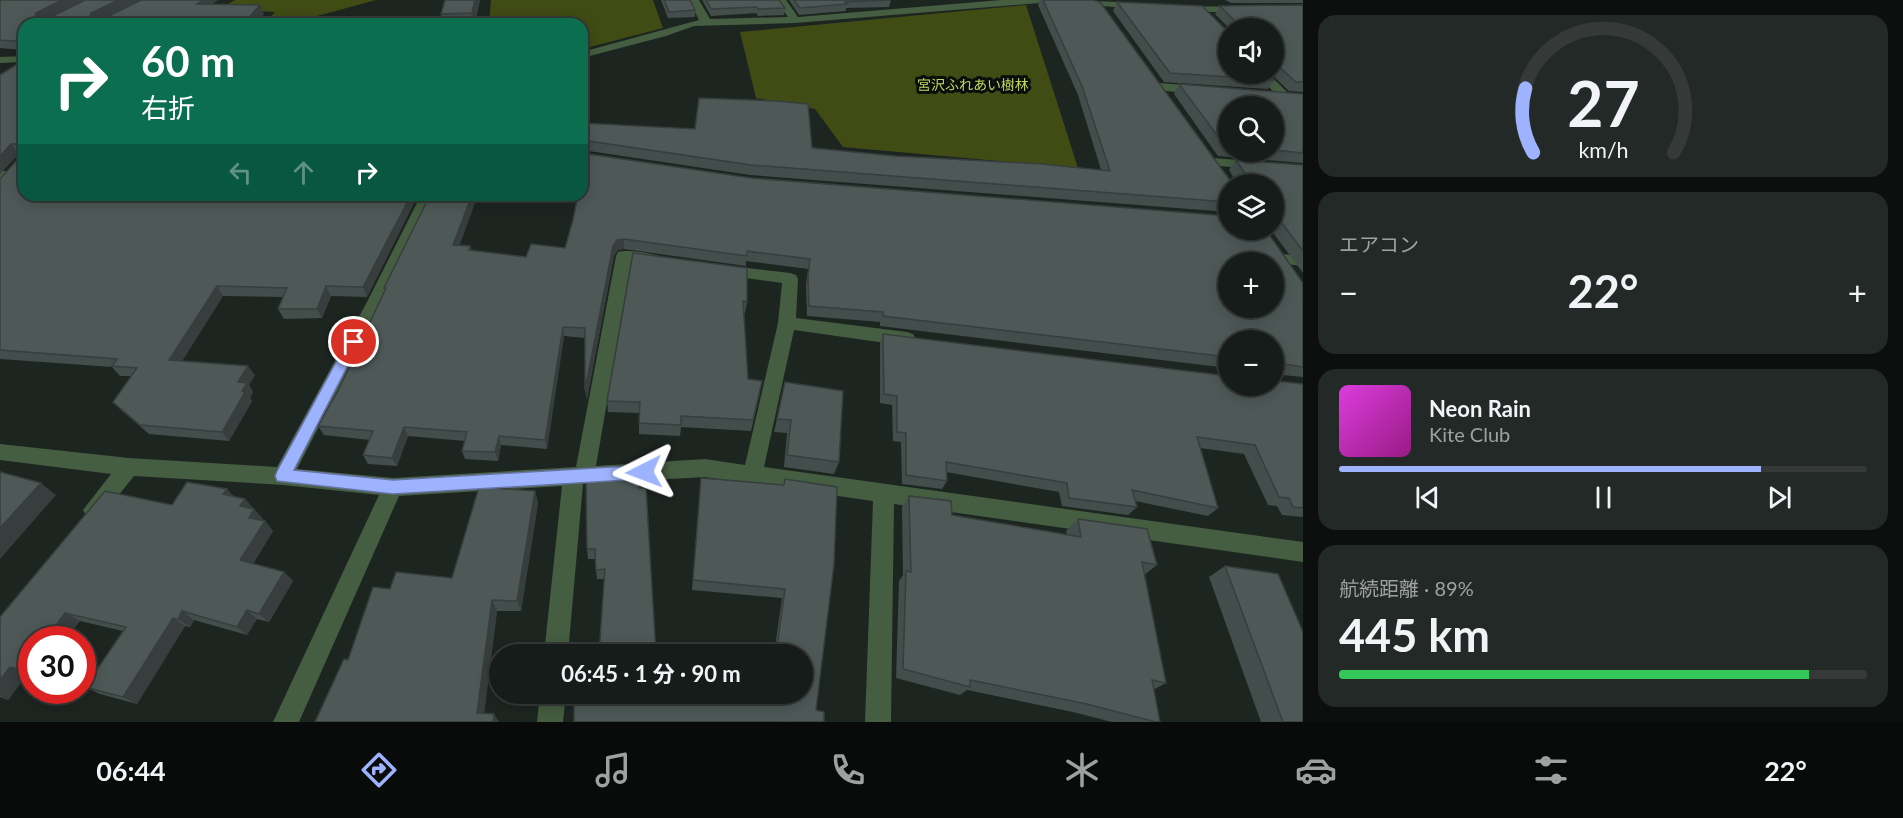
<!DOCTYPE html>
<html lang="ja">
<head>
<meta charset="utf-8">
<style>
	body { margin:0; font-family:Lato,"Noto Sans JP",sans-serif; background:#232926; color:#f1f3f6; height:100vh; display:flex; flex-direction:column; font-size:22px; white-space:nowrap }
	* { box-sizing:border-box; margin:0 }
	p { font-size:20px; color:#9ea1a2 }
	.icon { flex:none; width:33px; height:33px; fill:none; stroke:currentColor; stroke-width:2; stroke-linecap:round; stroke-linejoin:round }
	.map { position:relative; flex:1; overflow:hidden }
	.details { display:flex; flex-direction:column; gap:15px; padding:15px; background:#0c0f0e; width:600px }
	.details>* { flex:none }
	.hud { position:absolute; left:18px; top:18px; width:570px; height:183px; border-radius:18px; box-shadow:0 3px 15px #0003,0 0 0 2px #353a38; background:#0b6e4f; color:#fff; overflow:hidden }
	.tools { position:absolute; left:1218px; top:18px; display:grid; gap:12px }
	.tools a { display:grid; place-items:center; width:66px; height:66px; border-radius:50%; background:#161c19; box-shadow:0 3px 15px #0003,0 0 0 2px #353a38; font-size:30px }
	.speed { position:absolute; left:18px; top:626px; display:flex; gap:12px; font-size:30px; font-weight:700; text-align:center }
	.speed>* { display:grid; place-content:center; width:78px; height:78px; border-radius:50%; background:#161c19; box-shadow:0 3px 15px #0003,0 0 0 2px #353a38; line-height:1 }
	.speed .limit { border:9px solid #d22; background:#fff; color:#111 }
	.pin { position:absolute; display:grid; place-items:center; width:51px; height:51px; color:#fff; margin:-26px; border:3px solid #fff; border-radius:50%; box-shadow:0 2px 6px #0007 }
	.me { position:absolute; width:66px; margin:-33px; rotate:267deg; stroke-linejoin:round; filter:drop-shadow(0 0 4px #0008) }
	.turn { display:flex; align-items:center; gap:21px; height:126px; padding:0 24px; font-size:27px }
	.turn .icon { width:78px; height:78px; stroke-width:2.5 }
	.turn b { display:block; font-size:42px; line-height:51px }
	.lanes { display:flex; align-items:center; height:57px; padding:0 24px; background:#0003; justify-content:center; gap:30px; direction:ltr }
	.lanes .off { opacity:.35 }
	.big { font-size:45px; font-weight:700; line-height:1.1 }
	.details .widget { flex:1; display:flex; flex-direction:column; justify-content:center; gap:9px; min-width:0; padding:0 21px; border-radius:18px; background:#232926 }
	.details .dial { align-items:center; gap:0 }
	.dial svg { height:156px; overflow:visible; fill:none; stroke:#353a38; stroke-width:7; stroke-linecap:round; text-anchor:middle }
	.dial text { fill:#f1f3f6; stroke:none }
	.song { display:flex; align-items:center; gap:18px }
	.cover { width:72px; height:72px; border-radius:9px; background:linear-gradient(135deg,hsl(300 70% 55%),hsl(310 70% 35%)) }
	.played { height:6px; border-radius:3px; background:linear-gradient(90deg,#9eb3fd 80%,#353a38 80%) }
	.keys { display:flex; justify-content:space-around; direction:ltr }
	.heat { display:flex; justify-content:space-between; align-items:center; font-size:33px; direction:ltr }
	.charge { height:9px; border-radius:4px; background:linear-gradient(90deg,#34c759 89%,#353a38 0) }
	.trip { position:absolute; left:489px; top:644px; width:324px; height:60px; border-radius:30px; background:#161c19; box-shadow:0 3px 15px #0003,0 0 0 2px #353a38; font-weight:700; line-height:60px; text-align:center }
	.tab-bar { display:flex; height:96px; justify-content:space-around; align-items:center; background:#090b0a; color:#9ea1a2 }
	.tab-bar .icon { width:42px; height:42px }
	.tab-bar .current { color:#9eb3fd }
	.tab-bar b { font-size:27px; color:#f1f3f6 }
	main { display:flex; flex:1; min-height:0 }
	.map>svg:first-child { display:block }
</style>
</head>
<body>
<main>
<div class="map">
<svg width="1303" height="722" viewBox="0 0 1303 722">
	<rect width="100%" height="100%" fill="#1d2521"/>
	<path fill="#414b14" d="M235 0H376L288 24H264L275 12 219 9Z
		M491 0H653L663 28 582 49V24H489Z
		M1026 5 1078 168 843 147 815 109 756 98 740 32Z"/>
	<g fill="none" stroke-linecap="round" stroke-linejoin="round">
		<path fill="#455d40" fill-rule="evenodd" d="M689 0H699L710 19 788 17 776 0H786L798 17 1001 0H1044L1039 3 795 23 694 26 666 36 582 58V52L699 20Z
			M1073 0 1139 3 1144 6 1139 9 1077 4Z
			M1182 6 1250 7 1255 10 1250 13 1178 11 1177 9Z
			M24 56V62L0 63V57Z
			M1257 74H1269L1288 93 1290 96 1288 99H1280Z
			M1159 83 1199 86 1205 90 1199 94 1155 90 1153 87Z
			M1213 158 1303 165V173L1208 165 1206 162 1208 159Z
			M0 171H24V179H0Z
			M421 195H435L383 302 297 469 393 478 576 467 616 256 618 252C630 249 648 253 660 256L662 260 660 264 654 265 631 262 596 466 705 459 745 465 778 323 782 283 723 275 717 274 715 270 717 266 723 265 790 273 796 275 798 279 796 318 907 332 913 334 916 339 913 344 907 346 794 330 764 467 1303 542V562L894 504 891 722H865L873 501 705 477 583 484 568 654H544L562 486 399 496 299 722H273L379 495 283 485 134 476 101 517 94 520 87 517 83 510 111 474 0 460V444L129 458 277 467 367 302Z
			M1282 254 1303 256V266L1276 263 1274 259 1276 255Z
			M540 693H566L563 722H537Z"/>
	</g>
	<path fill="#434d4b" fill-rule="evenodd" d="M0 0H84L51 17 140 0 106 17 212 5 264 14 257 22 361 24H24V50L0 48Z
		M445 0H480L475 24H443L441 14Z
		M661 0H690L695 10V17L668 18Z
		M702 0H779L785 8 784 15 758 16 756 13 711 16Z
		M789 0H891L889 7 846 8V11L799 15Z
		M1040 0H1092L1229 179 1235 181V180L1229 170 1236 160 1303 165V273L1271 230H1274V184H1228V214V212L750 175 582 150V123L895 156 1101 170 1078 95 1038 5Z
		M1225 0H1303V3H1231Z
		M1117 2 1274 80 1268 89 1164 82 1113 11Z
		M1303 5V92L1289 91 1271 74H1274V28H1229L1215 14 1220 6Z
		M19 63 24 195H418L367 297 331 296 322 318 284 319 278 309 283 297 223 296 182 361 255 375 249 385 253 392 250 398 252 401 229 441 149 434 122 411 113 402 131 376H120L112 367 0 359V179L18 159V154L0 174V75Z
		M1179 84 1303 94V163L1218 156 1174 94ZM1228 106H1274V152H1228Z
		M573 220 1303 283V377L1282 375 1276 380 1277 381 1303 384V517L1282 515 1277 506 1268 505 1244 454 1200 448 1218 508 1208 516 1135 501 1137 507 1128 515 1062 506 1059 492 946 472 947 481 942 489 902 484 901 442 893 441 892 405 880 403V343L883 334 1274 386 1228 340V368L880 326V322L807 316 806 285 808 269 746 261V266L624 249 618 250 614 256 587 399 585 390V338L564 336 547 449 501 445 498 461 465 459 462 451 465 441 408 436 397 466 368 464 363 455 370 440 324 435 318 426 339 389 385 291 384 288 460 246H470L472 251 526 257 565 248Z
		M633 253 747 302 745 313H744L748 379 760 392 751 431 681 427 680 436 639 434V413L608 412 607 401Z
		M785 382 839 462 834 474 784 467 787 433 774 432Z
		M638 478 604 579H597L595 559H588L587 549Z
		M701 478 783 485 785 479 816 710 802 693V654H774L782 598 692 590Z
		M227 489 234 497 245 499 263 519 262 520 265 521 273 531 253 564 284 572 293 581 269 622 257 619 247 635 194 620 190 627 185 626 137 704 100 694 85 687 123 631 80 621 32 639V676L27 674 8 700 0 697V617L172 505Z
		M535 491 538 503 521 611H497L484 713 499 722 348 660 390 589 452 578Z
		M909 496 952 515 1067 535 1066 531 1078 519 1157 565 1144 575 1166 683 1153 690 1160 722H1112L1073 712 967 690 960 695 896 678 899 581 903 575 902 507Z
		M1225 566 1303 722H1261L1209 577Z"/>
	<path fill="#373e3d" d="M62 0H84L42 22 35 17 36 13Z
		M118 0H140L96 22 90 17 91 13Z
		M203 0H218L201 13 197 4Z
		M475 0H480L474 24 472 13Z
		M260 5 264 14 255 24 245 22Z
		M359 18 361 24H357Z
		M11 144 19 154 0 174V156Z
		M411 195H418L367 297 363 287Z
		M472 195H478L456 255 453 245Z
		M624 239V249L618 250 614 256 587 399 585 390 613 246 617 240Z
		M217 286 223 296 176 370 169 360Z
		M326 286 331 296 322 318 317 309Z
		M563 327 564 336 547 449 545 440Z
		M248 366 255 375 249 385 253 392 250 398 252 401 229 441 222 432 238 382Z
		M404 427 408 436 397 466 392 458Z
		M499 436 501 445 498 461 495 452Z
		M41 483 56 495 0 559V528Z
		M227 489 236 499 223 494Z
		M535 491 538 503 521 611 517 601Z
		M245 499 263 519 258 528 249 518 240 506Z
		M265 521 273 531 249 570 240 560Z
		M284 572 293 581 269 622 259 614Z
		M492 600 497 611 483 721 477 713Z
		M247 610 257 619 247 635 237 627Z
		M182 611 194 620 190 627 178 619Z
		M65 613 80 621 67 639H46Z
		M173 618 185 626 137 704 123 697Z
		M32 658V675L22 670Z
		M10 667 27 674 8 700 0 696V680Z
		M494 714 499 722H493Z"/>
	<path fill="#4e5957" stroke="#373e3d" stroke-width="1.5" fill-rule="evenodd" d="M0 0H62L36 13 35 17H51L85 0H118L91 13 90 17H107L141 0H203L197 4 260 5 245 22 359 18 357 24H24V42L0 40Z
		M445 0H475L472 13 441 14Z
		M664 0H690L695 10 669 12Z
		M706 0H779L785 8 758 9 757 7 711 9Z
		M794 0H891L845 2 847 4 800 8Z
		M1043 0H1092L1100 2 1229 179 1235 181 1237 177 1246 175 1236 160 1303 165V251L1279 219H1274V184H1228V202L751 165 582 140V123L695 129 699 98 776 101 808 104 812 148 895 156 1042 164 1110 171 1082 86Z
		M1117 2 1202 6 1228 32V74H1268L1274 80 1170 73Z
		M1303 5V82H1296L1275 63H1274V28H1236L1235 21 1220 6Z
		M24 54V195H411L363 287 326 286 317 309H278L287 288 217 286 169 360 248 366 238 382 247 383 242 391 245 392 222 432 140 425 113 402 137 368 112 366 117 359 0 350V179L18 159V144H11L0 156V75L19 63 20 57Z
		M1179 84 1303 94V153L1274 150V106H1228V147L1225 146Z
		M582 153 751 178 1228 216V230H1266L1303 283V367L1284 364 1282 367V374L1274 376 1277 381 1303 384V508L1293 507 1289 498 1279 497 1255 445 1197 437 1218 508 1132 490 1137 507 1069 498 1067 483 946 462 947 481 906 475V433L897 432V396L884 394 883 334 1228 376V386H1274V340H1228V357L883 316V312L809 306 808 276 810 259 747 251V256L624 239 617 240 613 246 585 390V328L563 327 545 440 499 436 495 452 462 451 467 432 404 427 392 458 363 455 373 431 318 426 339 389 386 288H384L430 195H472L453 245 470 246 469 250 526 257 531 244 565 248 573 220 578 195H582ZM1228 262H1274V308H1228Z
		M633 253 747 268V302L743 301 748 379 762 381 753 420 681 416V425L639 423 640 402 607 401Z
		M785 382 843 391 839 462 787 455 791 420 777 419Z
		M0 472 41 483 0 528Z
		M638 478 639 488H646L656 654H599L605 569 596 570 595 549H587L586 481Z
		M701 478 784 485 785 479 837 487 834 564 816 710 824 712V722H574V693H802V654H776L785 589 693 580Z
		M187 482 227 489 223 494 245 499 240 506 254 509 249 518 265 521 240 560 284 572 259 614 247 610 237 627 182 611 178 619 173 618 123 697 85 687 126 627 65 613 46 639H32V658L22 670 10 667 0 680V617L105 491 172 505Z
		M479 487 535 491 517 601 492 600 477 713 494 714 493 722H315L344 659 348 660 373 587 390 589 396 572 452 578Z
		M909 496 951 501 952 515 1081 537 1078 519 1147 529 1157 565 1142 562 1166 683 1152 680 1160 722H1156L1087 704 970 680V687L903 669 906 571 911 572Z
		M1225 566 1278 574 1303 632V722H1283Z"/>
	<path fill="#9eb3fd" stroke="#6774a4" stroke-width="1.5" d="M354 337 360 342 294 470 393 480 644 465 650 467 652 472 650 477 644 479 393 494 277 481 275 476 277 471 349 338Z"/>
	<g text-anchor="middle" stroke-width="6" stroke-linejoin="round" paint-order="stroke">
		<g font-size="14" fill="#c2d95e" stroke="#0a0d0b">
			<text x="973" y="90">宮沢ふれあい樹林</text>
		</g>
	</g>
</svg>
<div class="tools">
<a><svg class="icon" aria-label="sound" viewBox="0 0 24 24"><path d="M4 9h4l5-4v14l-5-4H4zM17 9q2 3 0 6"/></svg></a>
<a><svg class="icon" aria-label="search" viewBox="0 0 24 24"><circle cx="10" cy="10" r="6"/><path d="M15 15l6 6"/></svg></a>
<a><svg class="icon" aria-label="layers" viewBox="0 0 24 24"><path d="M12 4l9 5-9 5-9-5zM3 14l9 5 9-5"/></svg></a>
<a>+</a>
<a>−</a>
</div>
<div class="speed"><div class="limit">30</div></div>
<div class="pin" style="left:354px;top:342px;background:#d93025"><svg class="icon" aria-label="arrive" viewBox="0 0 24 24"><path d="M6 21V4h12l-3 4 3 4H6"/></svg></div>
<svg class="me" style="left:644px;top:472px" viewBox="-20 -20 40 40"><path d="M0-17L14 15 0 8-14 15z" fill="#9eb3fd" stroke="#fff" stroke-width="4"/></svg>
<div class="trip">06:45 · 1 分 · 90 m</div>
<div class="hud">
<div class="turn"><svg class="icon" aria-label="right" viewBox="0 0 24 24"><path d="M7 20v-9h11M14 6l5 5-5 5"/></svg><div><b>60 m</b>右折</div></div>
<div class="lanes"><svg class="icon off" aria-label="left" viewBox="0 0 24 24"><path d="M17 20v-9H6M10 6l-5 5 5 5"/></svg><svg class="icon off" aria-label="ahead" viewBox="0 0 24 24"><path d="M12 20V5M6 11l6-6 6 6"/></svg><svg class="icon" aria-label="right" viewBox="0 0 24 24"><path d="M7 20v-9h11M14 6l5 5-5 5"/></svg></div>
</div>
</div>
<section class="details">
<div class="widget dial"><svg viewBox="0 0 100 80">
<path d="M14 69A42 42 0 1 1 86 69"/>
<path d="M14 69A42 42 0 0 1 10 36" stroke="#9eb3fd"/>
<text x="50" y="56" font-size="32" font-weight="700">27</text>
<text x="50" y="72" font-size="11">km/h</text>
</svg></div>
<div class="widget"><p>エアコン</p>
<div class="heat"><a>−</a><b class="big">22°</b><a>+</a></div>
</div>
<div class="widget">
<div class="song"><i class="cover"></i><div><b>Neon Rain</b><p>Kite Club</p></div></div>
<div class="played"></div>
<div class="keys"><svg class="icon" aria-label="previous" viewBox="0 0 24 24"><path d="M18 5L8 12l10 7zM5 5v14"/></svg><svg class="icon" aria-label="pause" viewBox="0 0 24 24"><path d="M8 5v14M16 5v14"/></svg><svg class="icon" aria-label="next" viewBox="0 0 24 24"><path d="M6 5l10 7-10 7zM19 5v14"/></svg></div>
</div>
<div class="widget"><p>航続距離 · 89%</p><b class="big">445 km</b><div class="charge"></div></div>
</section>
</main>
<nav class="tab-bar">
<b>06:44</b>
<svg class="icon current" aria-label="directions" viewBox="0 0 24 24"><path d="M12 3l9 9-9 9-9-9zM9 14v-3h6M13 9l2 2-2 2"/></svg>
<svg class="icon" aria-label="music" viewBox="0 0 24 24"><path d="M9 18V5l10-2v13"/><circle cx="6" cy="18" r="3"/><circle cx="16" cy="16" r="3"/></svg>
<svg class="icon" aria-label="phone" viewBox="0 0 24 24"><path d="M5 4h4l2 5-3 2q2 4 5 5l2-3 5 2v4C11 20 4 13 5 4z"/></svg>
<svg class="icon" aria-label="climate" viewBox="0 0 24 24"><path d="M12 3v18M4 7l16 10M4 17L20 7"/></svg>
<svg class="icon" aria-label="car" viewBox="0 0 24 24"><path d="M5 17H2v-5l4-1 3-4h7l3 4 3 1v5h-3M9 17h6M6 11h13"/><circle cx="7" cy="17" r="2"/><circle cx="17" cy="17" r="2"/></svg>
<svg class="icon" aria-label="filters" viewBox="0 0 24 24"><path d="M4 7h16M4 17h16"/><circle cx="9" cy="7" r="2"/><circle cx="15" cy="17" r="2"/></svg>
<b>22°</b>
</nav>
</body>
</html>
